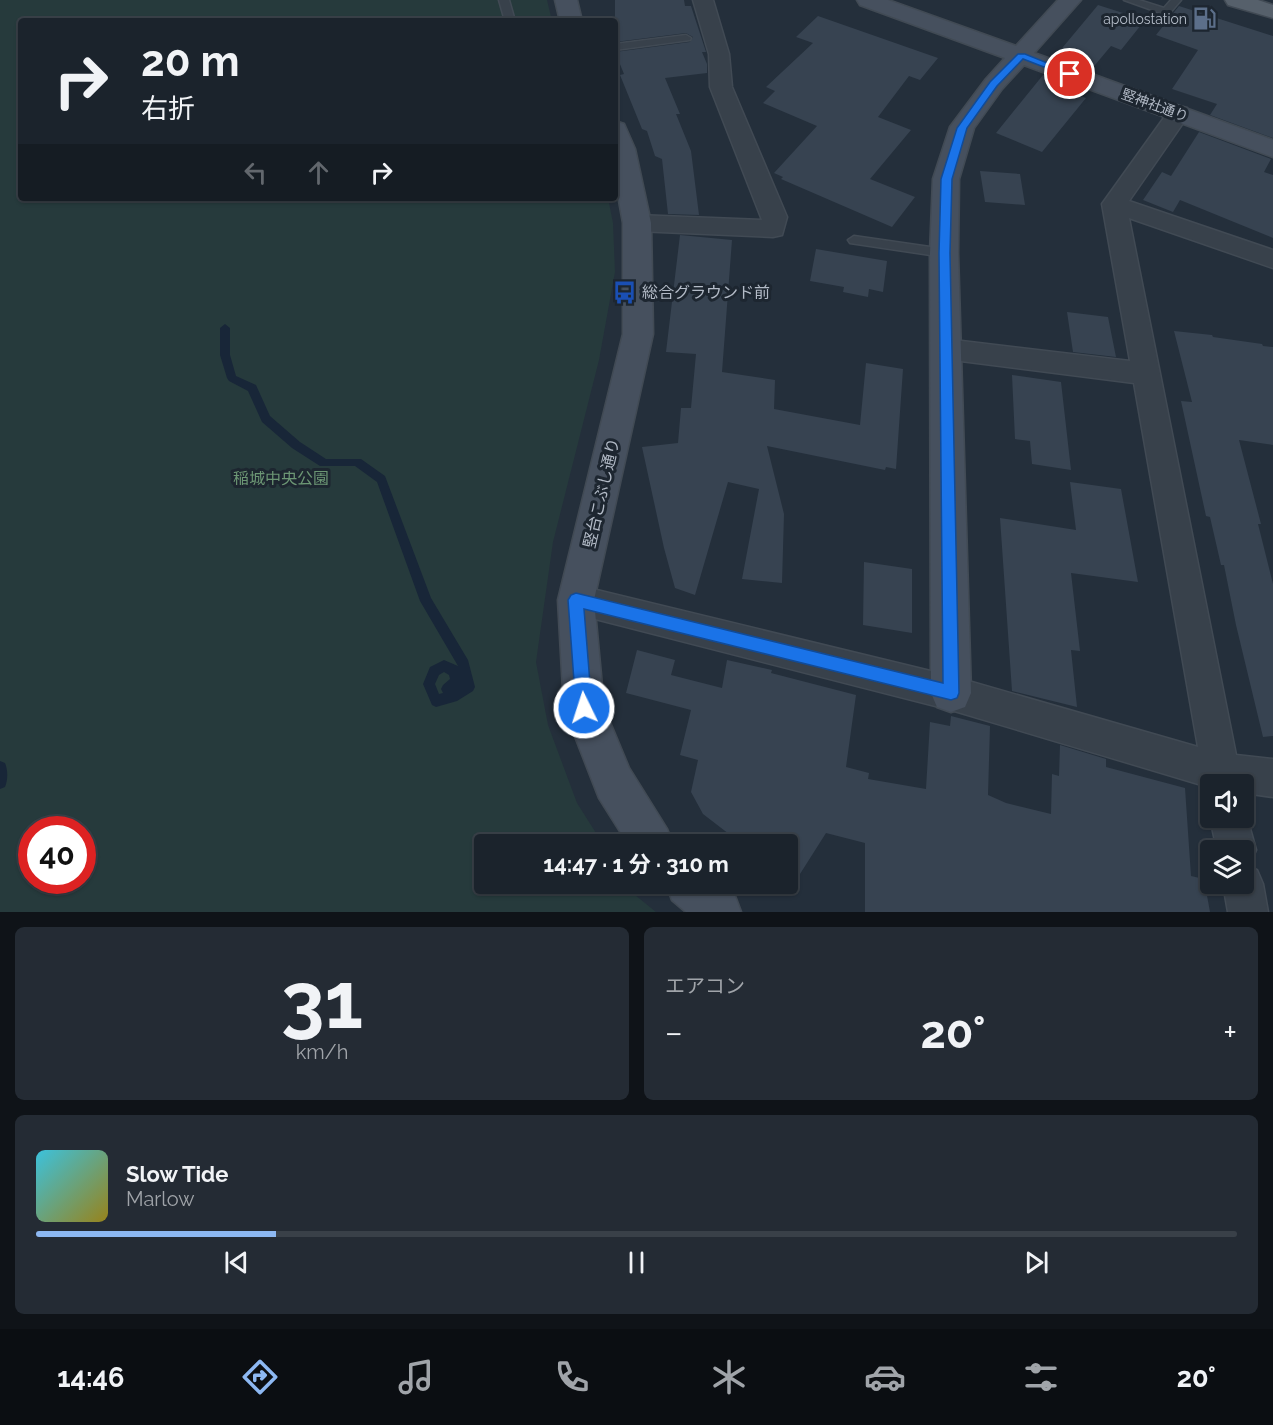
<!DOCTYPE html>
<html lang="ja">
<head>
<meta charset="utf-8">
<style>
	body { margin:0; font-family:Raleway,"Noto Sans JP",sans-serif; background:#242b34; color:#f1f3f6; height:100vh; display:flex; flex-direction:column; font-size:22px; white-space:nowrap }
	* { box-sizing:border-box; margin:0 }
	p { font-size:20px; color:#a0a4a9 }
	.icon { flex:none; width:33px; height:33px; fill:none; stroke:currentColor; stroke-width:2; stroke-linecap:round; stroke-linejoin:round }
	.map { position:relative; height:912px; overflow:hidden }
	.sheet { display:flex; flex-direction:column; gap:15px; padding:15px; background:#0f1318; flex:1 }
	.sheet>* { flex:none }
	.guide { position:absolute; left:18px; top:18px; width:600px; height:183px; border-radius:6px; box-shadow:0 2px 4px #0004,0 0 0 2px #394048; background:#1b232c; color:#f1f3f6; overflow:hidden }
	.tools { position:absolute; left:1200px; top:774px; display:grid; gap:12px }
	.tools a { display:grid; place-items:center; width:54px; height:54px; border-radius:6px; background:#1b232c; box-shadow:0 2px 4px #0004,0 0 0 2px #394048; font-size:30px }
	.speed { position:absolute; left:18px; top:816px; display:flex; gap:12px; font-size:30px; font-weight:700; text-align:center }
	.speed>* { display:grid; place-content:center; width:78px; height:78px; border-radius:50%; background:#1b232c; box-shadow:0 2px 4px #0004,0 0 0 2px #394048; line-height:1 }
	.speed .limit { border:9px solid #d22; background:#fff; color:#111 }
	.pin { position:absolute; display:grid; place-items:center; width:51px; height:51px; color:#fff; margin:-26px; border:3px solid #fff; border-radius:50%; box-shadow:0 2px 6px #0007 }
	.me { position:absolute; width:66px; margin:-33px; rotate:356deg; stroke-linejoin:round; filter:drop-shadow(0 0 4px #0008) }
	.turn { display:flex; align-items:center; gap:21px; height:126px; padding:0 24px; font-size:27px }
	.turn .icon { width:78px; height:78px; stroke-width:2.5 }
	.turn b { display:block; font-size:42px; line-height:51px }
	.lanes { display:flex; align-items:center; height:57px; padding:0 24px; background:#0003; justify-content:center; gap:30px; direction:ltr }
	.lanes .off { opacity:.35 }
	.big { font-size:45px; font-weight:700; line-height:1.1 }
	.sheet .tile { flex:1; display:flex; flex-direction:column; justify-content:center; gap:9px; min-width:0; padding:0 21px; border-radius:9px; background:#242b34 }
	.sheet .dial { align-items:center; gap:0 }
	.dial b { font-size:78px; line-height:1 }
	.song { display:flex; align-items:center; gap:18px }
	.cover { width:72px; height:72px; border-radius:9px; background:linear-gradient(135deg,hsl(190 70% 55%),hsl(50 70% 35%)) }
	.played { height:6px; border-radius:3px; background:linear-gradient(90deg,#8db8f2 20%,#394048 20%) }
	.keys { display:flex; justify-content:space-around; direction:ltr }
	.heat { display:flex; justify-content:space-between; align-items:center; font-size:33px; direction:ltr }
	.sheet .tiles { flex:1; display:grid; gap:15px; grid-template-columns:1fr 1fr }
	.tile:last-child { grid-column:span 2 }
	.trip { position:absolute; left:474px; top:834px; width:324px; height:60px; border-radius:6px; background:#1b232c; box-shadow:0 2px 4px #0004,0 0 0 2px #394048; font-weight:700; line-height:60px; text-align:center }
	.tabs { display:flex; height:96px; justify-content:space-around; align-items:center; background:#0b0e12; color:#a0a4a9 }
	.tabs .icon { width:42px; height:42px }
	.tabs .selected { color:#8db8f2 }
	.tabs b { font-size:27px; color:#f1f3f6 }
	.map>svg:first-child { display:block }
</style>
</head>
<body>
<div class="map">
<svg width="1273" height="912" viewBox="0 0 1273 912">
	<rect width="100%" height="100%" fill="#242f3b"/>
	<path fill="#263a3c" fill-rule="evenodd" d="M0 0H547L552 21H21V198H608L613 223 615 272 599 360 553 542 536 662 548 725 577 803 603 844H484V884H628L635 895 656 912H0ZM32 830H82V880H32Z"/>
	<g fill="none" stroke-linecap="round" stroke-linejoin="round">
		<path fill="#182638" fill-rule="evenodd" d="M225 324 230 328V355L236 376 256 385 270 416 300 442 326 459H361L385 476 431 598 468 660 475 687 473 691 457 701 436 707 432 705 423 684 430 667 444 660 458 666 420 601 377 482 355 466H320L292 448 262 422 248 391 229 381 227 378 220 355V328ZM444 672 449 675 450 679 443 685 441 689 443 693 439 694 435 684 439 675Z
			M0 761 5 763C8 770 8 780 5 787L0 789Z"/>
	</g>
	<path fill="#374351" d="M615 0H684L685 6H691L706 52H702L707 64V73L665 78 680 114H676L691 151 699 215 668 214 662 159 655 156 647 131 642 129 620 75 624 74 615 52 690 42 693 37 686 33 615 42Z
		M1098 5 1145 20 1121 50 1111 46 1090 71 1057 59 1061 54 1058 53Z
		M1179 6 1273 36V138L1210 115 1217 104 1172 89 1198 50 1156 35Z
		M818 16 938 58 920 80 909 76 878 117 911 130 870 179 915 197 892 227 781 179 783 177 774 173 817 126 763 103 775 91 766 87 813 43 796 37Z
		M1043 75 1076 87 1071 93 1086 98 1042 152 996 133Z
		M1199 132 1271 159 1264 172 1273 175V238L1180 200 1173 212 1143 200 1162 172 1171 176Z
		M980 171 1020 174 1025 205 985 202Z
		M680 235 732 240 722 372 775 380 774 409 860 425 866 363 903 369 896 469 886 467 885 470 767 446 784 514 782 583 742 579 759 489 728 482 695 595 675 588 664 548 642 447 678 443 681 408H691L696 354 666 352Z
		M816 249 887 261 883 292 869 289 868 297 843 292 844 287 810 281Z
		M1067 312 1108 317 1116 357 1073 352Z
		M1174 331 1212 335 1213 337 1262 344 1263 346 1273 347V445L1239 440 1261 524H1258L1273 584V736L1263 737 1236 625 1224 565H1221L1210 517 1206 516 1181 401 1192 402Z
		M1012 375 1061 382 1071 470 1032 464 1030 441 1015 439Z
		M1070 482 1121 489 1138 582 1071 573 1080 651 1071 650 1077 707 1012 691 1000 518 1076 530Z
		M864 562 912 569V633L863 625Z
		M637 650 675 660 671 675 722 688 727 660 772 670 771 673 856 695 846 767 869 773 868 779 926 789 930 722 950 726 951 716 990 726 988 795 1006 803 1051 814 1052 774 1059 776 1060 745 1106 759V767L1185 788 1191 876 1204 879 1210 912H865V843L826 833 793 885 788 881V844H742L703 814 691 792 698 760 680 755 691 710 626 693Z"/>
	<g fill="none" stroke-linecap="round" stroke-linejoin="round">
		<defs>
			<path id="lane" d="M499 0H509L515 21H505Z
				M1124 0H1139L1164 8 1171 0H1181L1169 14 1166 15Z
				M686 35 691 38 690 40 615 50V44Z
				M854 236 944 249 950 253 944 257 850 243 848 240Z"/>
			<path id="street" d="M693 0H713L729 54 732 87 787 217 782 235 773 237 637 231 628 229 625 223 628 217 637 215 762 220 710 87 709 54Z
				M1179 106 1187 108 1190 113 1129 201 1273 250V268L1129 218 1236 755 1273 759V797L1244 793V784H1210V798L1205 786 951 710 564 611 559 600 564 589 576 585 951 676 1198 747 1134 383 945 359 935 356 931 349 935 342 945 339 1130 361 1102 204 1171 108Z
				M1244 807 1256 850 1250 864 1246 865 1257 870 1263 884 1268 912H1228L1223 884H1244V850H1217L1210 818H1244Z"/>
			<path id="secondary" d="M555 0H577L582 21H560Z
				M857 0H888L1016 46 1058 0H1081L1034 53 1273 140V157L1024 65 1002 89 974 128 959 179 958 253 971 693 965 707 951 712 937 707 931 693 930 253 933 179 950 127 986 79 1005 58 860 5Z
				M615 121 624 124 635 149 651 223 653 334 594 600 604 708 629 768 667 829 673 844H628L599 798 564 708 558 600 623 334V223L615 178Z
				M666 884H720L735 896 741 912H686L672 900Z"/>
			<path id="primary" d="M1225 0H1258L1273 5V18L1228 5Z"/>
		</defs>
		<use href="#lane" stroke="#414a54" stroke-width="3"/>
		<use href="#street" stroke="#414a54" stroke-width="3"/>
		<use href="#secondary" stroke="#414a54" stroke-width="3"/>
		<use href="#primary" stroke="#414a54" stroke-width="3"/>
		<use href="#lane" fill="#38414b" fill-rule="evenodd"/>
		<use href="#street" fill="#38414b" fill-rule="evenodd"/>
		<use href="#secondary" fill="#46505e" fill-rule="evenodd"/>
		<use href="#primary" fill="#56606b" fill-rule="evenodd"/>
	</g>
	<path fill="#1a73e8" stroke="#114b97" stroke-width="1.5" d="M1018 54H1025L1075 74 1067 76 1023 59 997 86 967 128 952 179 950 253 959 693 957 698 951 700 584 609 592 708 590 714 584 716 578 714 576 708 568 600 571 595 576 593 943 683 939 253 941 179 957 128 990 82Z"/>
	<defs>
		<symbol id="fuel-bare" viewBox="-9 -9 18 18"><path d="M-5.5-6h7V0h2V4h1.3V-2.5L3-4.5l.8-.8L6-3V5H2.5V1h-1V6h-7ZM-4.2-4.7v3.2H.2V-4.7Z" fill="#5c6f8a" stroke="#1d2630" stroke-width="2.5" paint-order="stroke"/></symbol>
		<symbol id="bus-bare" viewBox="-9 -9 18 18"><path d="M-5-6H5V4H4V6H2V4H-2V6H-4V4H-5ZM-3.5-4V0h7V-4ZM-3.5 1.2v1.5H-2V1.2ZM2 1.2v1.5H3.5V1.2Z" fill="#1a4fb4" stroke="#1d2630" stroke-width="2.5" paint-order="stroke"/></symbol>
	</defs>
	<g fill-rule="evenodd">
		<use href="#fuel-bare" x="1188" y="2" width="33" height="33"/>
		<use href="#bus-bare" x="608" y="276" width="33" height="33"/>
	</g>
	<g text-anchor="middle" stroke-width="6" stroke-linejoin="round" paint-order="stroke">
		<g font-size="14" fill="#b3bbc7" stroke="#1d2630" text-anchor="end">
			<text x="1187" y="24">apollostation</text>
		</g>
		<g font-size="14" fill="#b3bbc7" stroke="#1d2630">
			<text transform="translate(1155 105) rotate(20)" y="5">竪神社通り</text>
		</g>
		<g font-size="16" fill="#b3bbc7" stroke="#1d2630" text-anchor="start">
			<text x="642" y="298">総合グラウンド前</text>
		</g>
		<g font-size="16" fill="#6c9674" stroke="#1d2630">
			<text x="281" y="484">稲城中央公園</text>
		</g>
		<g font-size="16" fill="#b3bbc7" stroke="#1d2630">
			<text transform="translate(601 493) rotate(-77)" y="6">竪台こぶし通り</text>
		</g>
	</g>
</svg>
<div class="tools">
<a><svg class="icon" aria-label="sound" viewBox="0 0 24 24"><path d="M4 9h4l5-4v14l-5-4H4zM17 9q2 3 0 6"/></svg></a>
<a><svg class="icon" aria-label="layers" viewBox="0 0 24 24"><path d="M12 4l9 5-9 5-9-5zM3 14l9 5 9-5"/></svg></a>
</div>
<div class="speed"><div class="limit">40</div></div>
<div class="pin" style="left:1070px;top:74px;background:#d93025"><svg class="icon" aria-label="arrive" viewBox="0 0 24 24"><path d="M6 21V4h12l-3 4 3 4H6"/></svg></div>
<svg class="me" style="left:584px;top:708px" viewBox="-20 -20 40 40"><circle r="17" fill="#1a73e8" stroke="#fff" stroke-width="3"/><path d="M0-11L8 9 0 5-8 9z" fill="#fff"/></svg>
<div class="trip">14:47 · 1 分 · 310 m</div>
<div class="guide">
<div class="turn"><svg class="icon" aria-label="right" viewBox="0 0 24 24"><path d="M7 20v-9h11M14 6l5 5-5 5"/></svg><div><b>20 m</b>右折</div></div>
<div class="lanes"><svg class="icon off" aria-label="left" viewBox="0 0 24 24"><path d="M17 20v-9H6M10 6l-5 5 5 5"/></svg><svg class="icon off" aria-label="ahead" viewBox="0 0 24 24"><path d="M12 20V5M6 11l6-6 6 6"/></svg><svg class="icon" aria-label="right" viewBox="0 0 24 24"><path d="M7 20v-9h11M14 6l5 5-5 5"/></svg></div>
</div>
</div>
<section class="sheet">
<div class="tiles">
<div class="tile dial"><b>31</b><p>km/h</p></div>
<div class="tile"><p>エアコン</p>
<div class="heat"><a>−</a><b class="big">20°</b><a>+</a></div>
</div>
<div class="tile">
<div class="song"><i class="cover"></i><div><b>Slow Tide</b><p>Marlow</p></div></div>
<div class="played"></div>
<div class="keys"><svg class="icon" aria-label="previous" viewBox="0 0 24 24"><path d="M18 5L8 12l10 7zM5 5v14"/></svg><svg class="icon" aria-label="pause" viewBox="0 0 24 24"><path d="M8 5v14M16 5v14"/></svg><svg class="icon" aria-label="next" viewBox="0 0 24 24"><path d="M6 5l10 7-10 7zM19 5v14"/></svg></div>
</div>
</div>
</section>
<nav class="tabs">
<b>14:46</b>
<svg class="icon selected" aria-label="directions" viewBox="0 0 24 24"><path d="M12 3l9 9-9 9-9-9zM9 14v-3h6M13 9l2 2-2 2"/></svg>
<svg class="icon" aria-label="music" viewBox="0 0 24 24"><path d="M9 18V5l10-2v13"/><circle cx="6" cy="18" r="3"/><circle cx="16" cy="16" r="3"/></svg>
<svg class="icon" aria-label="phone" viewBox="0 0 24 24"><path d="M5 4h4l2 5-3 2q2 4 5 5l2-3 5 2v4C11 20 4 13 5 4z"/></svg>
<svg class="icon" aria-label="climate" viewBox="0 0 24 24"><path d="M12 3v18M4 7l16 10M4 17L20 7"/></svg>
<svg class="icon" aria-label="car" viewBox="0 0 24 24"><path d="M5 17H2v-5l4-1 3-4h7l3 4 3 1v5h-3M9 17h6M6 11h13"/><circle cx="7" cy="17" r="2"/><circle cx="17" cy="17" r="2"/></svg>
<svg class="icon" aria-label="filters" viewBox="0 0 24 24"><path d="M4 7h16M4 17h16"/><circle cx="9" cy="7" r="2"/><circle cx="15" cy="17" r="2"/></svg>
<b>20°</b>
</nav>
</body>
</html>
